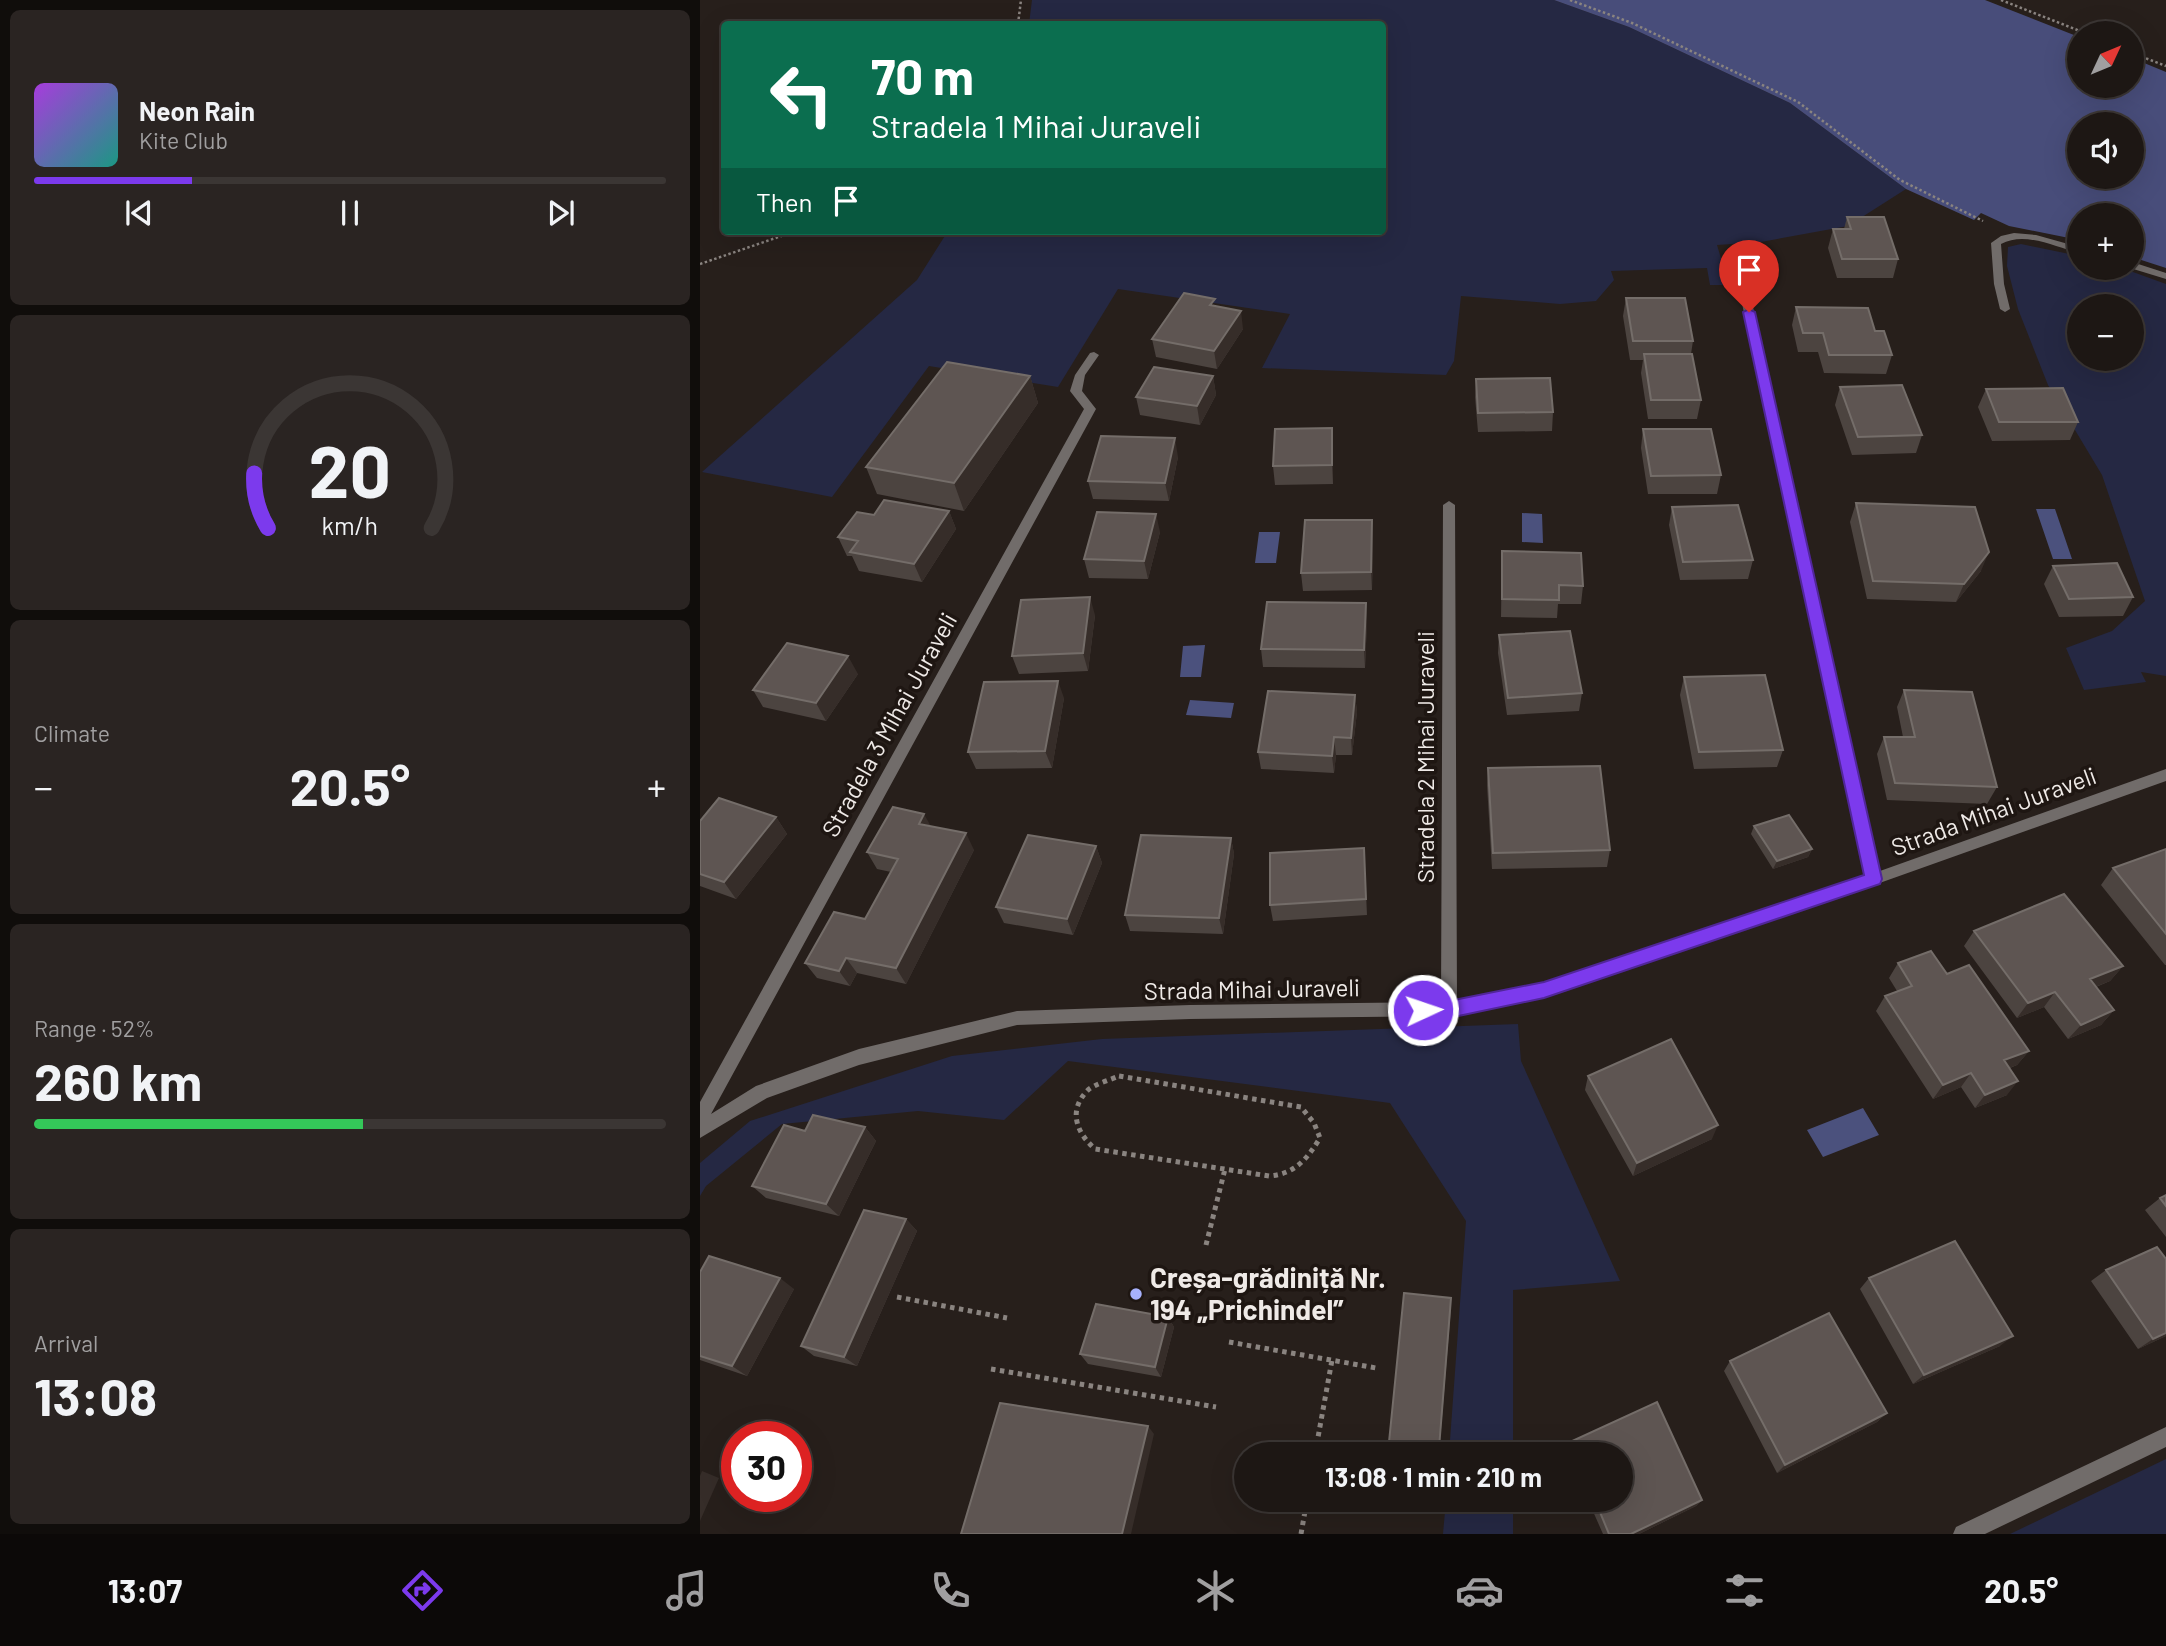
<!DOCTYPE html>
<html lang="en">
<head>
<meta charset="utf-8">
<style>
	body { margin:0; font-family:Barlow,sans-serif; background:#2a2422; color:#f1f3f6; height:100vh; display:flex; flex-direction:column; font-size:26px; white-space:nowrap }
	* { box-sizing:border-box; margin:0 }
	p { font-size:23px; color:#a09fa0 }
	.icon { flex:none; width:38px; height:38px; fill:none; stroke:currentColor; stroke-width:2; stroke-linecap:round; stroke-linejoin:round }
	.map { position:relative; flex:1; overflow:hidden }
	.side { display:flex; flex-direction:column; gap:10px; padding:10px; background:#100d0b; width:700px }
	.side>* { flex:none }
	.guide { position:absolute; left:21px; top:21px; width:665px; height:214px; border-radius:7px; box-shadow:0 7px 28px #0002,0 0 0 2px #3b3634; background:#0b6e4f; color:#fff; overflow:hidden }
	.needle { width:46px; rotate:46deg }
	.tools { position:absolute; left:1367px; top:21px; display:grid; gap:14px }
	.tools a { display:grid; place-items:center; width:77px; height:77px; border-radius:50%; background:#1d1714; box-shadow:0 7px 28px #0002,0 0 0 2px #3b3634; font-size:35px }
	.speed { position:absolute; left:21px; top:1421px; display:flex; gap:14px; font-size:35px; font-weight:700; text-align:center }
	.speed>* { display:grid; place-content:center; width:91px; height:91px; border-radius:50%; background:#1d1714; box-shadow:0 7px 28px #0002,0 0 0 2px #3b3634; line-height:1 }
	.speed .limit { border:10px solid #d22; background:#fff; color:#111 }
	.pin { position:absolute; display:grid; place-items:center; width:60px; height:60px; color:#fff; margin:-72px -30px; border-radius:50% 50% 50% 0; rotate:-45deg; box-shadow:0 0 7px #0007 }
	.pin .icon { rotate:45deg }
	.me { position:absolute; width:77px; margin:-38px; rotate:87deg; stroke-linejoin:round; filter:drop-shadow(0 0 5px #0008) }
	.turn { display:flex; align-items:center; gap:24px; height:147px; padding:0 35px; font-size:32px }
	.turn .icon { width:91px; height:91px; stroke-width:2.5 }
	.turn b { display:block; font-size:49px; line-height:60px }
	.then { display:flex; align-items:center; height:66px; padding:0 35px; background:#0003; gap:14px; font-size:26px }
	.big { font-size:52px; font-weight:700; line-height:1.1 }
	.side .tile { flex:1; display:flex; flex-direction:column; justify-content:center; gap:10px; min-width:0; padding:0 24px; border-radius:10px; background:#2a2422 }
	.side .dial { align-items:center; gap:0 }
	.dial svg { height:182px; overflow:visible; fill:none; stroke:#3b3634; stroke-width:7; stroke-linecap:round; text-anchor:middle }
	.dial text { fill:#f1f3f6; stroke:none }
	.song { display:flex; align-items:center; gap:21px }
	.cover { width:84px; height:84px; border-radius:10px; background:linear-gradient(135deg,hsl(280 70% 55%),hsl(170 70% 35%)) }
	.played { height:7px; border-radius:4px; background:linear-gradient(90deg,#7c3aed 25%,#3b3634 25%) }
	.keys { display:flex; justify-content:space-around; direction:ltr }
	.heat { display:flex; justify-content:space-between; align-items:center; font-size:38px; direction:ltr }
	.charge { height:10px; border-radius:5px; background:linear-gradient(90deg,#34c759 52%,#3b3634 0) }
	.trip { position:absolute; left:534px; top:1442px; width:399px; height:70px; border-radius:35px; background:#1d1714; box-shadow:0 7px 28px #0002,0 0 0 2px #3b3634; font-weight:700; line-height:70px; text-align:center }
	.tab-bar { display:flex; height:112px; justify-content:space-around; align-items:center; background:#0c0908; color:#a09fa0 }
	.tab-bar .icon { width:49px; height:49px }
	.tab-bar .active { color:#7c3aed }
	.tab-bar b { font-size:32px; color:#f1f3f6 }
	main { display:flex; flex:1; min-height:0 }
	.map>svg:first-child { display:block }
</style>
</head>
<body>
<main>
<section class="side">
<div class="tile">
<div class="song"><i class="cover"></i><div><b>Neon Rain</b><p>Kite Club</p></div></div>
<div class="played"></div>
<div class="keys"><svg class="icon" aria-label="previous" viewBox="0 0 24 24"><path d="M18 5L8 12l10 7zM5 5v14"/></svg><svg class="icon" aria-label="pause" viewBox="0 0 24 24"><path d="M8 5v14M16 5v14"/></svg><svg class="icon" aria-label="next" viewBox="0 0 24 24"><path d="M6 5l10 7-10 7zM19 5v14"/></svg></div>
</div>
<div class="tile dial"><svg viewBox="0 0 100 80">
<path d="M14 69A42 42 0 1 1 86 69"/>
<path d="M14 69A42 42 0 0 1 8 45" stroke="#7c3aed"/>
<text x="50" y="56" font-size="32" font-weight="700">20</text>
<text x="50" y="72" font-size="11">km/h</text>
</svg></div>
<div class="tile"><p>Climate</p>
<div class="heat"><a>−</a><b class="big">20.5°</b><a>+</a></div>
</div>
<div class="tile"><p>Range · 52%</p><b class="big">260 km</b><div class="charge"></div></div>
<div class="tile"><p>Arrival</p><b class="big">13:08</b></div>
</section>
<div class="map">
<svg width="1466" height="1534" viewBox="0 0 1466 1534">
	<rect width="100%" height="100%" fill="#271f1b"/>
	<path fill="#252843" fill-rule="evenodd" d="M332 0H854L929 27 1090 103 1206 189 1148 226 1061 242 1017 245 1029 285H1010L1007 268 911 271 914 280 896 301 860 304 761 296 754 361 746 375 562 368 590 314 418 289 358 387 229 366 132 497 2 472 217 280 248 231H682V24H329Z
		M1321 244 1379 256V268H1422L1466 284V676L1441 672 1446 682 1384 690 1366 648 1412 631 1445 601 1402 475 1348 385 1318 309 1307 266 1308 247ZM1379 306H1432V359H1379Z
		M818 1024 821 1061 920 1281 813 1290V1454H749L766 1221 690 1103 368 1061 304 1120 218 1111 82 1124 6 1186 0 1196V1163L50 1121 252 1056 402 1039Z
		M1466 1459V1534H1310Z
		M746 1500H813V1534H743Z"/>
	<path fill="#484d7a" fill-rule="evenodd" d="M854 0H1285L1379 37V86H1432V58L1466 72V268L1432 257V215H1379V240L1309 226 1281 213 1274 220 1206 189 1090 103 929 27ZM1379 124H1432V177H1379Z"/>
	<path fill="#4b517d" d="M1336 509H1355L1372 559H1353Z
		M822 513 842 514 843 543 822 542Z
		M559 532H580L576 563H555Z
		M505 645 501 677H480L483 646Z
		M490 700 534 703 531 718 486 715Z
		M1163 1108 1179 1135 1123 1157 1107 1130Z"/>
	<g fill="none" stroke-linecap="round" stroke-linejoin="round">
		<path stroke="#8a8480" stroke-width="2.5" stroke-dasharray="2.5 2.5" stroke-linecap="butt" d="M870 0 932 23 1098 102 1200 180 1283 221
			M1301 0 1385 33
			M318 24 321 0
			M1432 53 1466 66
			M0 264 96 231"/>
		<path stroke="#8a8480" stroke-width="5" stroke-dasharray="4.5 4.5" stroke-linecap="butt" d="M419 1076 601 1107 614 1123 620 1138C607 1159 595 1174 569 1176L395 1149C377 1133 367 1111 388 1090 395 1084 410 1080 419 1076Z
			M506 1245 525 1169
			M197 1297 307 1318
			M529 1342 676 1368
			M291 1369 516 1407
			M615 1454 632 1360
			M601 1534 607 1500"/>
		<path fill="#716c6a" fill-rule="evenodd" d="M1314 233 1336 235 1379 247V253C1355 247 1325 231 1301 244L1304 284 1310 309 1305 312 1300 309 1294 284 1291 243 1301 236Z
			M1432 262 1466 273V279L1430 268Z"/>
		<path fill="#716c6a" fill-rule="evenodd" d="M1043 282 1048 285 1180 871 1466 769V781L1174 885 844 997 749 1016 490 1019 317 1025 159 1065 67 1098 0 1138V1102L384 409 370 391 375 375 390 353 394 352 399 355 385 375 382 391 396 409 11 1114 56 1086 159 1049 317 1011 490 1005 741 1002 743 505 749 501 755 505 757 1000 844 983 1166 875 1038 285Z
			M1466 1427V1447L1285 1534H1253L1256 1527Z"/>
	</g>
	<path fill="#4c4440" d="M1147 217 1198 259 1193 278H1137L1128 248 1133 229H1144Z
		M926 298 993 341 991 354 1001 400 997 419H948L941 373 943 360H930L923 316Z
		M1096 307 1175 331 1192 355 1186 374 1124 373 1118 352H1098L1092 325Z
		M543 329 517 369 456 357 452 339Z
		M330 376 338 403 264 511 177 494 166 467Z
		M513 376 516 395 500 425 440 415 436 397Z
		M776 379 853 412 852 431 778 432 775 397Z
		M1140 387 1222 435 1216 453 1152 455 1135 405Z
		M1286 389 1378 422 1370 440 1292 441 1278 407Z
		M943 429 1021 475 1017 494H948L941 448Z
		M633 447V484L575 485 573 466Z
		M478 457 469 501 393 499 388 481Z
		M1156 503 1281 571 1256 602 1167 599 1150 522Z
		M972 507 1053 560 1048 579 980 580 969 525Z
		M249 511 256 529 222 582 159 571 152 556H147L138 537 174 515Z
		M460 532 448 579 389 578 384 559Z
		M673 538 672 590 603 591 601 573Z
		M802 551 883 586 881 604H858L857 618 801 617Z
		M1353 566 1433 597 1423 616 1359 617 1344 584Z
		M666 603 667 621 665 668 563 667 561 649Z
		M395 615 388 671 319 674 312 656Z
		M799 635 882 693 879 711 807 715 798 653Z
		M158 674 126 721 63 707 53 690Z
		M984 677 1083 750 1077 767 994 769 980 695Z
		M1204 690 1297 787 1287 804 1187 800 1177 754 1184 737H1203L1197 707Z
		M655 695 657 712 652 755H636L634 773 561 769 558 752Z
		M364 698 352 768 276 769 268 752Z
		M788 768 910 850 907 867 792 869 787 785Z
		M76 817 87 834 36 899 0 886V821Z
		M231 826 274 850 206 984 157 973 150 986 117 978 105 963 165 919 191 872 177 869 167 852Z
		M1054 826 1112 849 1108 857 1073 869 1051 834Z
		M531 838 534 854 523 934 430 931 425 915Z
		M396 846 402 863 373 935 304 923 296 907Z
		M664 848 667 915 573 921 570 905Z
		M1466 849V965H1465L1401 885 1413 868Z
		M1274 931 1423 966 1410 981 1396 987 1414 1010 1401 1025 1368 1039 1344 1007 1317 1018 1264 946Z
		M1198 963 1247 974 1329 1051 1317 1065 1310 1068 1307 1095 1275 1108 1261 1087 1233 1099 1176 1011 1185 996 1197 991 1189 978Z
		M888 1076 1012 1139 933 1176 885 1090Z
		M165 1127 176 1141 139 1216 66 1198 52 1186 105 1131Z
		M1466 1195V1237L1445 1210 1460 1198Z
		M206 1219 217 1231 157 1366 114 1356 101 1346Z
		M1466 1259V1336L1438 1349 1391 1281 1406 1270Z
		M0 1272 94 1289 47 1376 0 1360Z
		M1169 1278 1300 1346 1213 1384 1160 1289Z
		M751 1308 739 1454H725L690 1450 689 1442Z
		M468 1317 474 1327 461 1377 388 1364 380 1354Z
		M1030 1361 1187 1413 1177 1422 1077 1473 1024 1371Z
		M957 1402 1002 1500 996 1506 939 1534H903L888 1500H920V1454H869L867 1450 870 1442Z"/>
	<path fill="#362d29" d="M541 311 543 329 517 369 514 351Z
		M330 376 338 403 264 511 254 483Z
		M513 376 516 395 500 425 497 406Z
		M632 428 633 447V484L632 465Z
		M475 438 478 457 469 501 465 483Z
		M249 511 256 529 222 582 214 564Z
		M456 514 460 532 448 579 444 561Z
		M672 520 673 538 672 590 671 572Z
		M1289 552 1281 571 1256 602 1264 584Z
		M390 597 395 615 388 671 383 653Z
		M666 603 667 621 665 668 664 650Z
		M148 656 158 674 126 721 116 703Z
		M358 681 364 698 352 768 345 751Z
		M655 695 657 712 652 755 651 738Z
		M634 737 636 755 634 773 632 756Z
		M224 814 233 830 219 824Z
		M76 817 87 834 36 899 24 882Z
		M266 833 274 850 206 984 196 968Z
		M531 838 534 854 523 934 519 918Z
		M396 846 402 863 373 935 367 919Z
		M1112 849 1108 857 1073 869 1077 861Z
		M146 958 157 973 150 986 139 971Z
		M1423 966 1410 981 1377 994 1390 979Z
		M1355 992 1344 1007 1317 1018 1328 1003Z
		M1414 1010 1401 1025 1368 1039 1381 1025Z
		M1329 1051 1317 1065 1293 1074 1304 1060Z
		M1271 1073 1261 1087 1233 1099 1243 1085Z
		M1318 1081 1307 1095 1275 1108 1285 1095Z
		M1018 1125 1012 1139 933 1176 937 1163Z
		M165 1127 176 1141 139 1216 126 1204Z
		M206 1219 217 1231 157 1366 144 1357Z
		M80 1278 94 1289 47 1376 32 1366Z
		M468 1317 474 1327 461 1377 455 1367Z
		M1466 1333V1336L1438 1349 1453 1339Z
		M1313 1336 1300 1346 1213 1384 1224 1375Z
		M1187 1413 1177 1422 1077 1473 1085 1465Z
		M448 1426 454 1434 431 1534H422Z
		M2 1471 19 1478 0 1521V1476Z
		M1002 1500 996 1506 939 1534H931Z"/>
	<path fill="#5e5552" stroke="#746d69" stroke-width="2" d="M1147 217H1184L1198 259H1142L1133 229H1151Z
		M484 293 515 299 510 305 541 311 514 351 452 339Z
		M926 298H985L993 341H933Z
		M1096 307 1168 308 1175 331H1184L1192 355H1129L1123 333H1103Z
		M944 354H992L1001 400H951Z
		M247 362 330 376 254 483 166 467Z
		M454 367 513 376 497 406 436 397Z
		M850 378 853 412 778 413 776 379Z
		M1202 385 1222 435 1158 437 1140 387Z
		M1363 388 1378 422H1299L1286 389Z
		M632 428V465L573 466 575 429Z
		M943 429H1011L1021 475 951 476Z
		M401 436 475 438 465 483 388 481Z
		M184 500 249 511 214 564 150 552 158 541 138 537 157 512 174 515Z
		M1156 503 1275 507 1289 552 1264 584 1173 581Z
		M1038 505 1053 560 983 562 972 507Z
		M397 512 456 514 444 561 384 559Z
		M605 520H672L671 572 601 573Z
		M802 551 881 553 883 586 859 585V600L802 599Z
		M1417 563 1433 597 1369 599 1353 566Z
		M390 597 383 653 312 656 321 600Z
		M567 602 666 603 664 650 561 649Z
		M870 631 882 693 808 698 799 635Z
		M87 643 148 656 116 703 53 690Z
		M1065 675 1083 750 999 752 984 677Z
		M358 681 345 751 268 752 284 682Z
		M1204 690 1272 692 1297 787 1195 783 1184 737H1215Z
		M568 691 655 695 651 738 634 737 632 756 558 752Z
		M900 766 910 850 793 853 788 768Z
		M19 798 76 817 24 882 0 874V821Z
		M193 807 224 814 219 824 266 833 196 968 146 958 139 971 105 963 134 912 165 919 198 859 167 852Z
		M1089 815 1112 849 1077 861 1054 826Z
		M328 835 396 846 367 919 296 907Z
		M441 835 531 838 519 918 425 915Z
		M664 848 666 899 570 905V853Z
		M1466 849V934L1413 868Z
		M1364 894 1423 966 1390 979 1414 1010 1381 1025 1355 992 1328 1003 1274 931Z
		M1231 951 1247 974 1269 965 1329 1051 1304 1060 1318 1081 1285 1095 1271 1073 1243 1085 1185 996 1212 986 1198 963Z
		M971 1039 1018 1125 937 1163 888 1076Z
		M113 1115 165 1127 126 1204 52 1186 84 1125 105 1131Z
		M1466 1195V1206L1460 1198Z
		M164 1210 206 1219 144 1357 101 1346Z
		M1255 1241 1313 1336 1224 1375 1169 1278Z
		M1457 1247 1466 1259V1333L1453 1339 1406 1270Z
		M9 1256 80 1278 32 1366 0 1356V1272Z
		M704 1293 751 1298 739 1448 689 1442Z
		M396 1304 468 1317 455 1367 380 1354Z
		M1129 1313 1187 1413 1085 1465 1030 1361Z
		M957 1402 1002 1500 931 1534H909L895 1500H920V1454H875L870 1442Z
		M300 1403 448 1426 422 1534H261Z"/>
	<path fill="#7c3aed" stroke="#51269a" stroke-width="2" d="M1049 309 1055 312 1182 879 1180 884 844 998 749 1018 717 1016 714 1010 717 1004 749 1001 844 982 1164 875 1043 312Z"/>
	<circle fill="#a7b1fc" stroke="#1e1612" stroke-width="2.5" cx="436" cy="1294" r="7"/>
	<g text-anchor="middle" stroke-width="7" stroke-linejoin="round" paint-order="stroke">
		<g font-size="24" fill="#efeae7" stroke="#1e1612">
			<text transform="translate(190 725) rotate(-61)" y="8">Stradela 3 Mihai Juraveli</text>
			<text transform="translate(726 757) rotate(-90)" y="8">Stradela 2 Mihai Juraveli</text>
			<text transform="translate(1294 812) rotate(-20)" y="8">Strada Mihai Juraveli</text>
			<text transform="translate(552 990) rotate(-1)" y="8">Strada Mihai Juraveli</text>
		</g>
		<g font-size="28" font-weight="bold" fill="#efeae7" stroke="#1e1612" text-anchor="start">
			<text x="450" y="1288">Creșa-grădiniță Nr.<tspan x="450" dy="32">194 „Prichindel”</tspan></text>
		</g>
	</g>
</svg>
<div class="tools">
<a><svg class="needle" viewBox="-14 -14 28 28"><path d="M0-13l5 13h-10z" fill="#e53935"/><path d="M0 13l5-13h-10z" fill="#a09fa0"/></svg></a>
<a><svg class="icon" aria-label="sound" viewBox="0 0 24 24"><path d="M4 9h4l5-4v14l-5-4H4zM17 9q2 3 0 6"/></svg></a>
<a>+</a>
<a>−</a>
</div>
<div class="speed"><div class="limit">30</div></div>
<div class="pin" style="left:1049px;top:312px;background:#d93025"><svg class="icon" aria-label="arrive" viewBox="0 0 24 24"><path d="M6 21V4h12l-3 4 3 4H6"/></svg></div>
<svg class="me" style="left:723px;top:1010px" viewBox="-20 -20 40 40"><circle r="17" fill="#7c3aed" stroke="#fff" stroke-width="3"/><path d="M0-11L8 9 0 5-8 9z" fill="#fff"/></svg>
<div class="trip">13:08 · 1 min · 210 m</div>
<div class="guide">
<div class="turn"><svg class="icon" aria-label="left" viewBox="0 0 24 24"><path d="M17 20v-9H6M10 6l-5 5 5 5"/></svg><div><b>70 m</b>Stradela 1 Mihai Juraveli</div></div>
<div class="then">Then<svg class="icon" aria-label="arrive" viewBox="0 0 24 24"><path d="M6 21V4h12l-3 4 3 4H6"/></svg></div>
</div>
</div>
</main>
<nav class="tab-bar">
<b>13:07</b>
<svg class="icon active" aria-label="directions" viewBox="0 0 24 24"><path d="M12 3l9 9-9 9-9-9zM9 14v-3h6M13 9l2 2-2 2"/></svg>
<svg class="icon" aria-label="music" viewBox="0 0 24 24"><path d="M9 18V5l10-2v13"/><circle cx="6" cy="18" r="3"/><circle cx="16" cy="16" r="3"/></svg>
<svg class="icon" aria-label="phone" viewBox="0 0 24 24"><path d="M5 4h4l2 5-3 2q2 4 5 5l2-3 5 2v4C11 20 4 13 5 4z"/></svg>
<svg class="icon" aria-label="climate" viewBox="0 0 24 24"><path d="M12 3v18M4 7l16 10M4 17L20 7"/></svg>
<svg class="icon" aria-label="car" viewBox="0 0 24 24"><path d="M5 17H2v-5l4-1 3-4h7l3 4 3 1v5h-3M9 17h6M6 11h13"/><circle cx="7" cy="17" r="2"/><circle cx="17" cy="17" r="2"/></svg>
<svg class="icon" aria-label="filters" viewBox="0 0 24 24"><path d="M4 7h16M4 17h16"/><circle cx="9" cy="7" r="2"/><circle cx="15" cy="17" r="2"/></svg>
<b>20.5°</b>
</nav>
</body>
</html>
